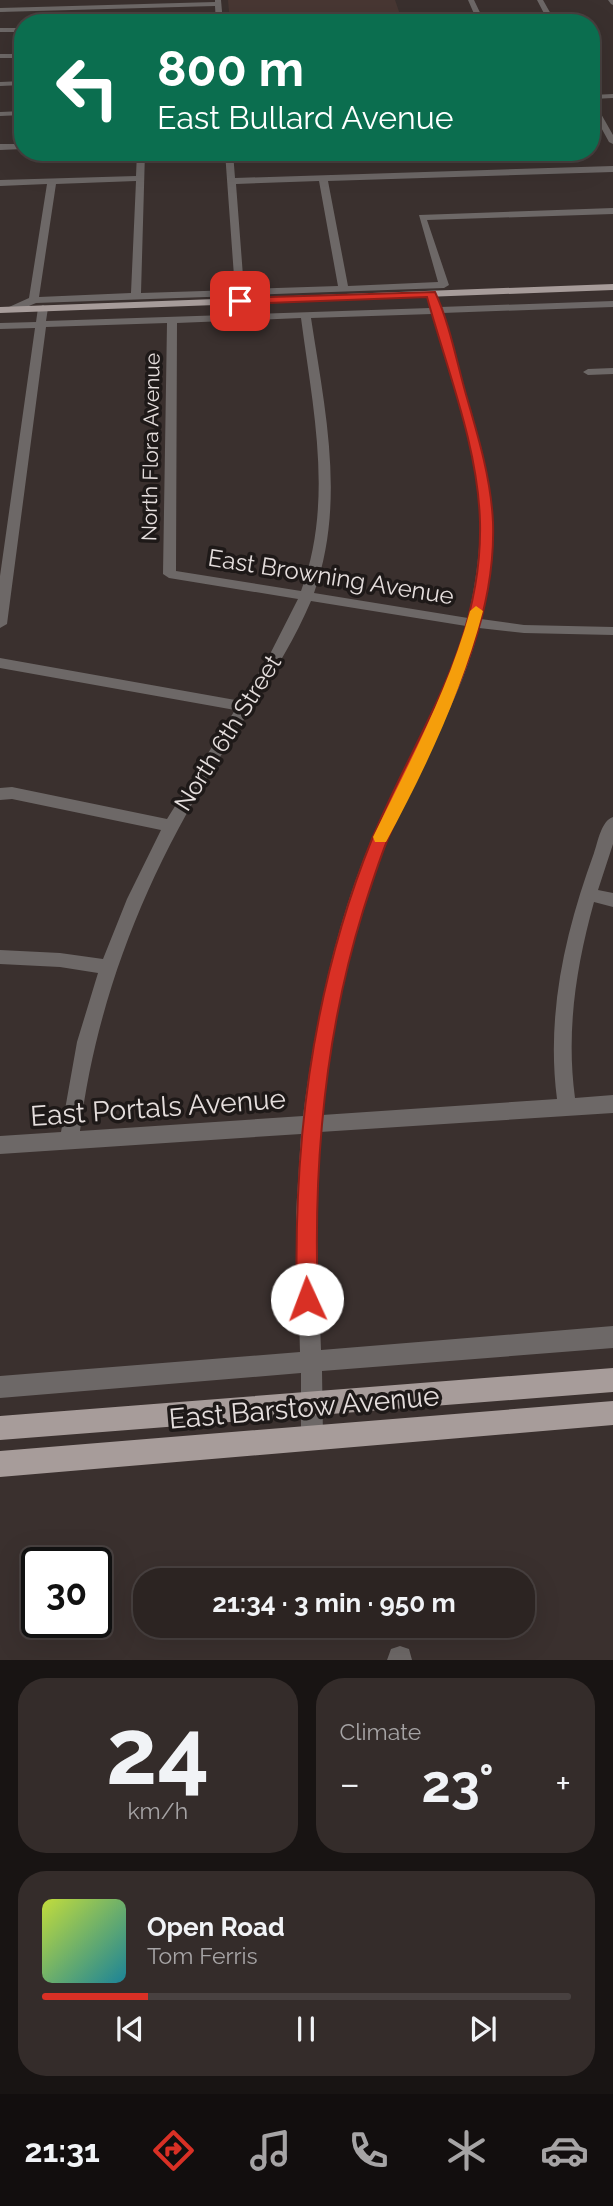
<!DOCTYPE html>
<html lang="en">
<head>
<meta charset="utf-8">
<style>
	body { margin:0; font-family:Raleway,sans-serif; background:#342c2a; color:#f1f3f6; height:100vh; display:flex; flex-direction:column; font-size:26px; white-space:nowrap }
	* { box-sizing:border-box; margin:0 }
	p { font-size:23px; color:#a6a4a5 }
	.icon { flex:none; width:38px; height:38px; fill:none; stroke:currentColor; stroke-width:2; stroke-linecap:round; stroke-linejoin:round }
	.map { position:relative; height:1660px; overflow:hidden }
	.drawer { display:flex; flex-direction:column; gap:18px; padding:18px; background:#181413; flex:1 }
	.drawer>* { flex:none }
	.guide { position:absolute; left:14px; top:14px; width:586px; height:147px; border-radius:28px; box-shadow:0 7px 28px #0002,0 0 0 2px #484140; background:#0b6e4f; color:#fff; overflow:hidden }
	.speed { position:absolute; left:21px; top:1547px; display:flex; gap:14px; font-size:35px; font-weight:700; text-align:center }
	.speed>* { display:grid; place-content:center; width:91px; height:91px; border-radius:50%; background:#2c2422; box-shadow:0 7px 28px #0002,0 0 0 2px #484140; line-height:1 }
	.speed .limit { border:4px solid #111; border-radius:10px; background:#fff; color:#111 }
	.pin { position:absolute; display:grid; place-items:center; width:60px; height:60px; color:#fff; margin:-30px; border-radius:14px; box-shadow:0 4px 10px #0006 }
	.me { position:absolute; width:77px; margin:-38px; rotate:358deg; stroke-linejoin:round; filter:drop-shadow(0 0 5px #0008) }
	.turn { display:flex; align-items:center; gap:24px; height:147px; padding:0 28px; font-size:32px }
	.turn .icon { width:91px; height:91px; stroke-width:2.5 }
	.turn b { display:block; font-size:49px; line-height:60px }
	.big { font-size:52px; font-weight:700; line-height:1.1 }
	.drawer .card { flex:1; display:flex; flex-direction:column; justify-content:center; gap:10px; min-width:0; padding:0 24px; border-radius:28px; background:#342c2a }
	.drawer .dial { align-items:center; gap:0 }
	.dial b { font-size:91px; line-height:1 }
	.song { display:flex; align-items:center; gap:21px }
	.cover { width:84px; height:84px; border-radius:10px; background:linear-gradient(135deg,hsl(70 70% 55%),hsl(190 70% 35%)) }
	.played { height:7px; border-radius:4px; background:linear-gradient(90deg,#d93025 20%,#484140 20%) }
	.keys { display:flex; justify-content:space-around; direction:ltr }
	.heat { display:flex; justify-content:space-between; align-items:center; font-size:38px; direction:ltr }
	.drawer .tiles { flex:1; display:grid; gap:18px; grid-template-columns:1fr 1fr }
	.card:last-child { grid-column:span 2 }
	.trip { position:absolute; left:133px; top:1568px; width:402px; height:70px; border-radius:28px; background:#2c2422; box-shadow:0 7px 28px #0002,0 0 0 2px #484140; font-weight:700; line-height:70px; text-align:center }
	.dock { display:flex; height:112px; justify-content:space-around; align-items:center; background:#120e0e; color:#a6a4a5 }
	.dock .icon { width:49px; height:49px }
	.dock .selected { color:#d93025 }
	.dock b { font-size:32px; color:#f1f3f6 }
	.map>svg:first-child { display:block }
</style>
</head>
<body>
<div class="map">
<svg width="613" height="1660" viewBox="0 0 613 1660">
	<rect width="100%" height="100%" fill="#3a302e"/>
	<path fill="#483733" d="M228 0H395L403 23H230Z"/>
	<g fill="none" stroke-linecap="round" stroke-linejoin="round">
		<path fill="#6d6867" fill-rule="evenodd" d="M215 0H221L223 23H216L215 6 0 12V8L215 2Z
			M468 0H474L485 23 438 19 475 16Z
			M537 0H543L556 23H549Z
			M608 0H613V5L611 4Z
			M0 28H23V32H0Z
			M0 54H23V58H0Z
			M23 81V85L0 86V82Z
			M613 94V98L592 99V95Z
			M592 103 596 105 613 135V144L609 142 592 111Z
			M23 111V115L0 116V112Z
			M0 144H23V149L0 150Z
			M137 152H145L141 293 235 290 225 152H233L235 178 613 166V172L328 181 348 286 438 282 419 215 613 208V214L427 220 449 285 444 288 245 295 246 309 241 312 236 309 235 296 36 303 17 311H9V307L29 298 47 184 0 186V180L136 176ZM136 181 131 293 39 297 56 184ZM319 181 338 286 244 289 236 184Z
			M431 291 436 294 440 307 613 301V307L442 313 481 447 490 493 491 545 481 619 524 625 613 627V635L524 633 479 628C460 703 418 767 389 837 352 924 333 1021 322 1115L557 1099C546 1015 565 932 594 853 598 842 601 821 613 817V844L598 890 613 893V907L594 902C576 967 566 1031 575 1098L613 1095V1113L320 1132 316 1213 321 1350 613 1326V1348L322 1371 323 1438 320 1446 312 1449 304 1446 301 1438V1373L0 1398V1376L300 1352 296 1213 301 1134 0 1154V1136L61 1132 77 1042 98 973 60 967 0 964V950L60 953 103 959 127 899 161 830 12 799 0 800V788L12 787 167 819 235 710 0 668V658L241 701 268 658 298 599 169 578 163 574 167 323 46 327 7 624 0 628V576L35 328 0 329V323L36 322 38 308 43 305 48 308 46 321 430 308 426 294ZM432 314C449 372 476 446 479 506 482 543 476 582 468 618L314 593C346 502 325 410 311 318ZM301 318C313 410 334 501 301 591L176 571 177 323ZM311 601 466 626C447 702 404 766 373 836 335 924 315 1022 303 1116L80 1131C96 1001 144 881 212 770 246 714 285 662 311 601Z
			M613 368V374L588 375 583 372 588 369Z
			M400 1646 409 1649 412 1660H387L391 1649Z"/>
		<path fill="#a79c9a" fill-rule="evenodd" d="M613 284V290L0 313V307Z
			M613 1368V1392L0 1440V1416Z
			M613 1401V1425L0 1477V1451Z"/>
	</g>
	<path fill="#d93025" stroke="#8d1f18" stroke-width="2" d="M435 292C450 324 457 364 467 398 479 439 491 480 493 522 497 638 433 734 389 836 379 860 371 886 363 911 324 1037 313 1169 318 1299L315 1306 307 1310 300 1306 297 1299C293 1143 313 984 372 839 416 732 483 645 480 522 478 446 447 370 427 297L240 304 235 301 240 298Z"/>
	<path fill="#f59e0b" d="M476 606 483 611C462 691 426 768 386 842H375L373 837C409 763 448 691 470 611Z"/>
	<g text-anchor="middle" stroke-width="7" stroke-linejoin="round" paint-order="stroke">
		<g font-size="21" fill="#e5dedd" stroke="#1e1918">
			<text transform="translate(151 447) rotate(-89)" y="7">North Flora Avenue</text>
		</g>
		<g font-size="24" fill="#e5dedd" stroke="#1e1918">
			<text transform="translate(331 577) rotate(9)" y="8">East Browning Avenue</text>
			<text transform="translate(228 733) rotate(-58)" y="8">North 6th Street</text>
		</g>
		<g font-size="28" fill="#e5dedd" stroke="#1e1918">
			<text transform="translate(158 1107) rotate(-4)" y="10">East Portals Avenue</text>
			<text transform="translate(304 1407) rotate(-5)" y="10">East Barstow Avenue</text>
		</g>
	</g>
</svg>
<div class="speed"><div class="limit">30</div></div>
<div class="pin" style="left:240px;top:301px;background:#d93025"><svg class="icon" aria-label="arrive" viewBox="0 0 24 24"><path d="M6 21V4h12l-3 4 3 4H6"/></svg></div>
<svg class="me" style="left:307px;top:1299px" viewBox="-20 -20 40 40"><circle r="19" fill="#fff"/><path d="M0-13L10 11 0 6-10 11z" fill="#d93025"/></svg>
<div class="trip">21:34 · 3 min · 950 m</div>
<div class="guide">
<div class="turn"><svg class="icon" aria-label="left" viewBox="0 0 24 24"><path d="M17 20v-9H6M10 6l-5 5 5 5"/></svg><div><b>800 m</b>East Bullard Avenue</div></div>
</div>
</div>
<section class="drawer">
<div class="tiles">
<div class="card dial"><b>24</b><p>km/h</p></div>
<div class="card"><p>Climate</p>
<div class="heat"><a>−</a><b class="big">23°</b><a>+</a></div>
</div>
<div class="card">
<div class="song"><i class="cover"></i><div><b>Open Road</b><p>Tom Ferris</p></div></div>
<div class="played"></div>
<div class="keys"><svg class="icon" aria-label="previous" viewBox="0 0 24 24"><path d="M18 5L8 12l10 7zM5 5v14"/></svg><svg class="icon" aria-label="pause" viewBox="0 0 24 24"><path d="M8 5v14M16 5v14"/></svg><svg class="icon" aria-label="next" viewBox="0 0 24 24"><path d="M6 5l10 7-10 7zM19 5v14"/></svg></div>
</div>
</div>
</section>
<nav class="dock">
<b>21:31</b>
<svg class="icon selected" aria-label="directions" viewBox="0 0 24 24"><path d="M12 3l9 9-9 9-9-9zM9 14v-3h6M13 9l2 2-2 2"/></svg>
<svg class="icon" aria-label="music" viewBox="0 0 24 24"><path d="M9 18V5l10-2v13"/><circle cx="6" cy="18" r="3"/><circle cx="16" cy="16" r="3"/></svg>
<svg class="icon" aria-label="phone" viewBox="0 0 24 24"><path d="M5 4h4l2 5-3 2q2 4 5 5l2-3 5 2v4C11 20 4 13 5 4z"/></svg>
<svg class="icon" aria-label="climate" viewBox="0 0 24 24"><path d="M12 3v18M4 7l16 10M4 17L20 7"/></svg>
<svg class="icon" aria-label="car" viewBox="0 0 24 24"><path d="M5 17H2v-5l4-1 3-4h7l3 4 3 1v5h-3M9 17h6M6 11h13"/><circle cx="7" cy="17" r="2"/><circle cx="17" cy="17" r="2"/></svg>
</nav>
</body>
</html>
